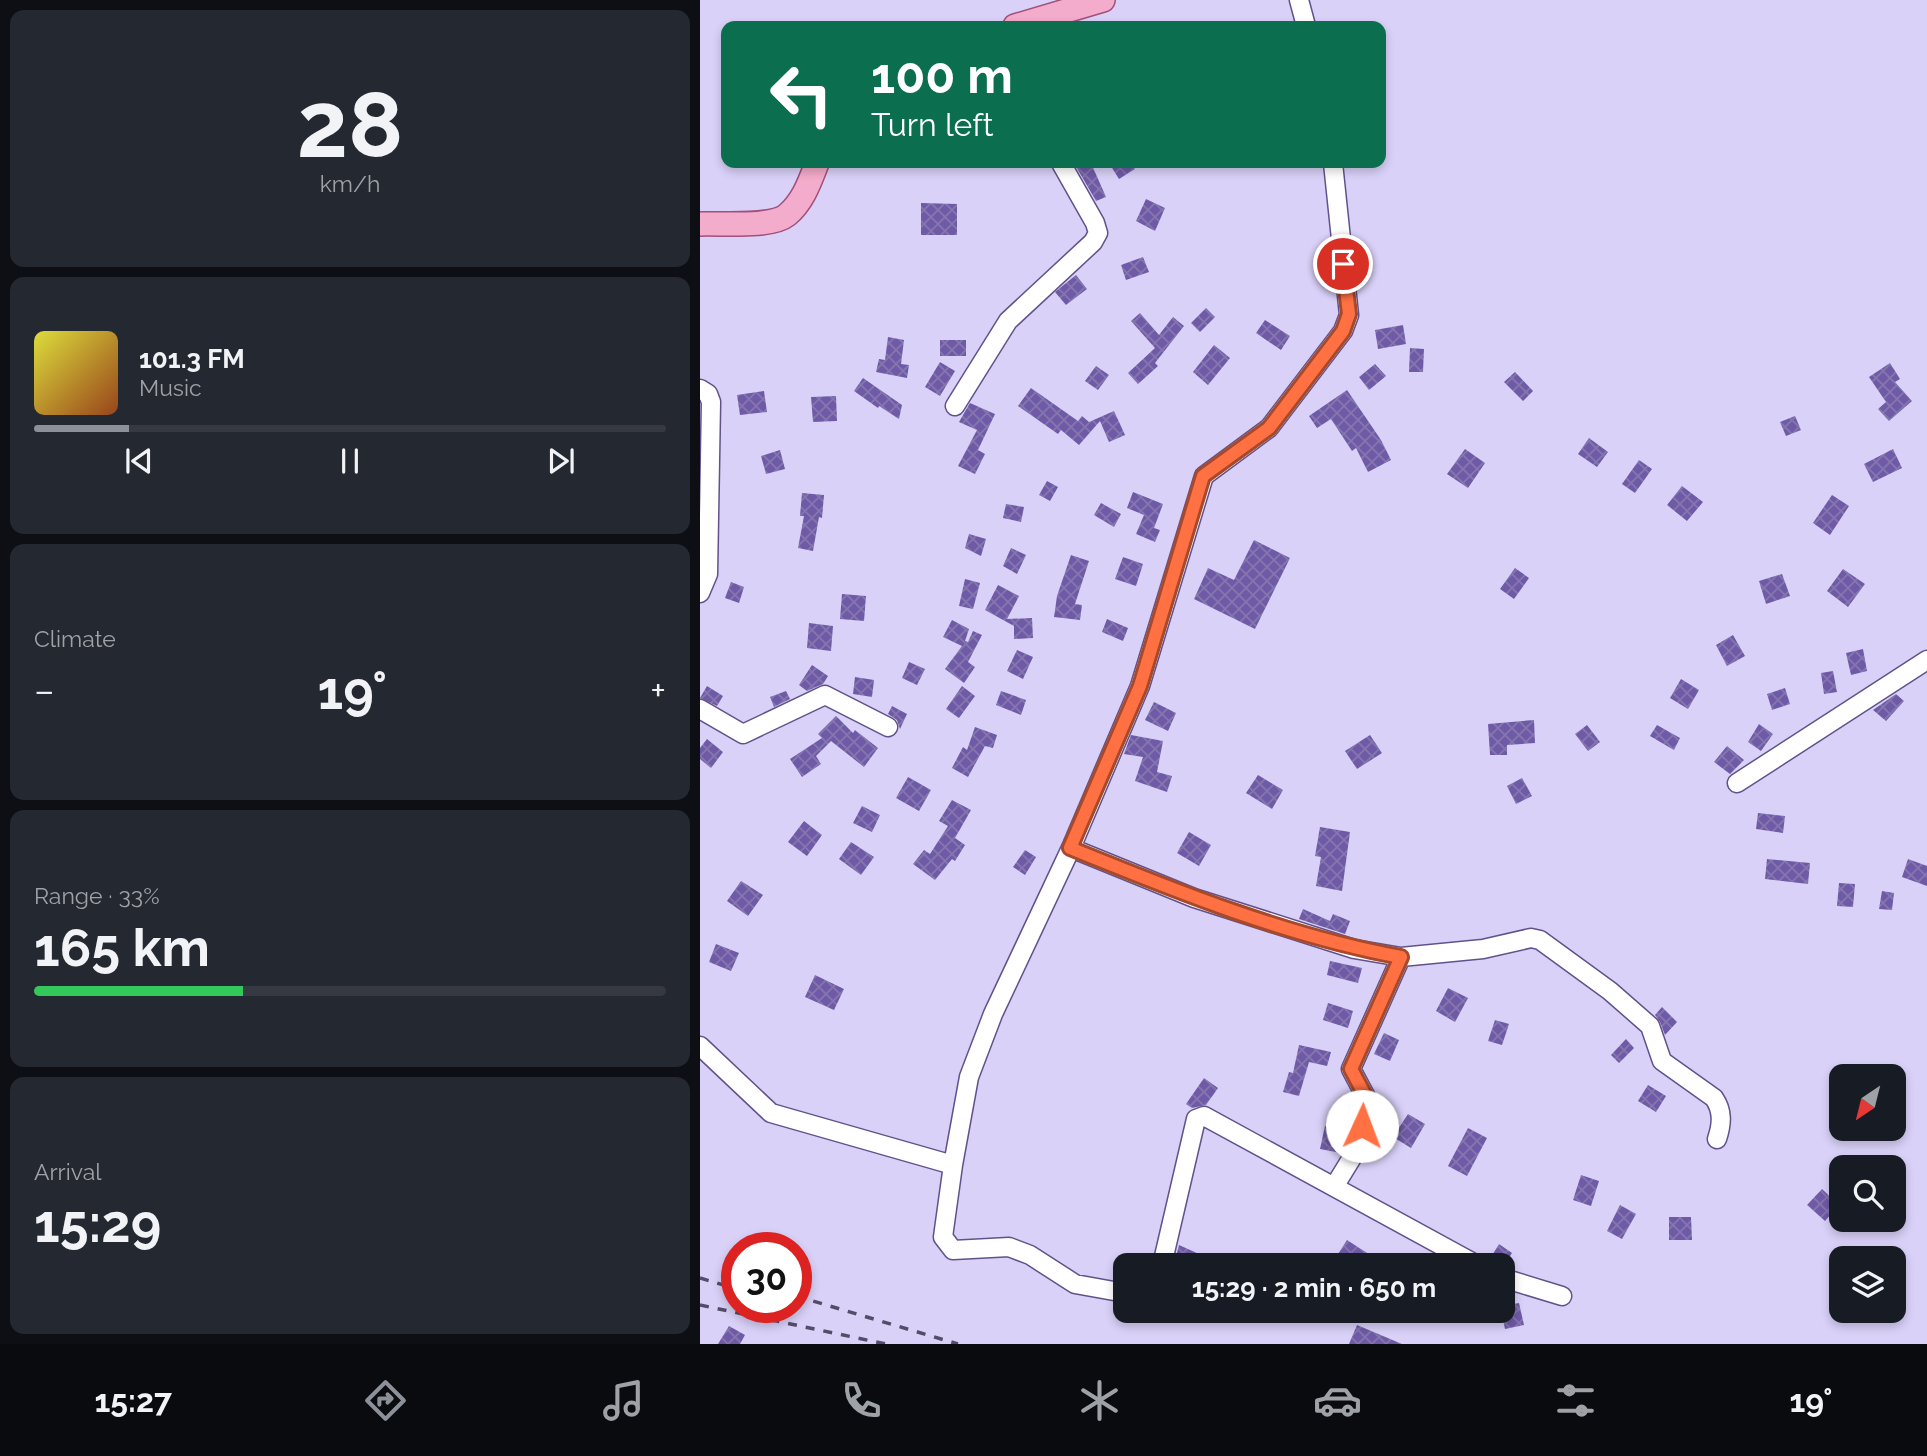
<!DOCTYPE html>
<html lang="en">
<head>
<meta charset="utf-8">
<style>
	body { margin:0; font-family:Raleway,sans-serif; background:#242831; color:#f1f3f6; height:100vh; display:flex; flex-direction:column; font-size:26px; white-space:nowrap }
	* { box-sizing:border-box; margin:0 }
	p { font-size:23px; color:#9ea1a6 }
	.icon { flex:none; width:38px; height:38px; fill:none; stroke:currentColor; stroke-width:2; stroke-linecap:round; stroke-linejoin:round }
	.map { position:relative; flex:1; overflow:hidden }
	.panel { display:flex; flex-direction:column; gap:10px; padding:10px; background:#0d0f14; width:700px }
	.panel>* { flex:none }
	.top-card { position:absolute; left:21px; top:21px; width:665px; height:147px; border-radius:14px; box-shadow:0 4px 10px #0003; background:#0b6e4f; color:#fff; overflow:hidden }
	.needle { width:46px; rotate:215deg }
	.controls { position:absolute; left:1129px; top:1064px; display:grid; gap:14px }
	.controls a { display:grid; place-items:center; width:77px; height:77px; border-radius:14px; background:#171b24; box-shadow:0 4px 10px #0003; font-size:35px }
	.speed { position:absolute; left:21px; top:1232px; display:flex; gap:14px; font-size:35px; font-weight:700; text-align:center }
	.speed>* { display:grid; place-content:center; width:91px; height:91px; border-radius:50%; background:#171b24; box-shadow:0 4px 10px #0003; line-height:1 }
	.speed .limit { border:10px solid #d22; background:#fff; color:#111 }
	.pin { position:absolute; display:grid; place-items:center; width:60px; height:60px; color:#fff; margin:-30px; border:4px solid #fff; border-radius:50%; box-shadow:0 2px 7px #0007 }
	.me { position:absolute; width:77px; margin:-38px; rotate:2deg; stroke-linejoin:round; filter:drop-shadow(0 0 5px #0008) }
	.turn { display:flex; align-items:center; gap:24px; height:147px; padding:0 35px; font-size:32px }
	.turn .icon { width:91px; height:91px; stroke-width:2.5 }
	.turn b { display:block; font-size:49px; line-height:60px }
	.big { font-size:52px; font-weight:700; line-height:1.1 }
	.panel .tile { flex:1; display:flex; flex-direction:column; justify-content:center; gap:10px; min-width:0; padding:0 24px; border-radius:14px; background:#242831 }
	.panel .dial { align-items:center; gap:0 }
	.dial b { font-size:91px; line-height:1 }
	.song { display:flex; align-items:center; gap:21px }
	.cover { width:84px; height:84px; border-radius:10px; background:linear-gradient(135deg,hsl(60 70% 55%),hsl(20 70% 35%)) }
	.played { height:7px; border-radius:4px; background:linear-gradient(90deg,#8c9099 15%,#363941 15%) }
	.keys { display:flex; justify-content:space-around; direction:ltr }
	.heat { display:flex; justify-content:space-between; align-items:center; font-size:38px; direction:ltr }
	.charge { height:10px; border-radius:5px; background:linear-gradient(90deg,#34c759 33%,#363941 0) }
	.trip { position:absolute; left:413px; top:1253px; width:402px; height:70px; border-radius:14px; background:#171b24; box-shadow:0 4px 10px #0003; font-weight:700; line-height:70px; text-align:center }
	.tab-bar { display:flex; height:112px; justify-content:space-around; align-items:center; background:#090b0e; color:#9ea1a6 }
	.tab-bar .icon { width:49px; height:49px }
	.tab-bar .current { color:#8c9099 }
	.tab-bar b { font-size:32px; color:#f1f3f6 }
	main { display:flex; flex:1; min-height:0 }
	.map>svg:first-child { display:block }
</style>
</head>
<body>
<main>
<section class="panel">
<div class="tile dial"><b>28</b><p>km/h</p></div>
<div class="tile">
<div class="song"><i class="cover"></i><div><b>101.3 FM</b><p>Music</p></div></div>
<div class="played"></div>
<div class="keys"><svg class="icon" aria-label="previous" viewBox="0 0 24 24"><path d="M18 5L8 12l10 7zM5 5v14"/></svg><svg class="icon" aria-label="pause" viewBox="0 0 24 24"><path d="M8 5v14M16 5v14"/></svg><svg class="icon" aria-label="next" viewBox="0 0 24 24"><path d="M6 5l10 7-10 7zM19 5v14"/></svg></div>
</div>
<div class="tile"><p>Climate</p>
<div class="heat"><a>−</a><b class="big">19°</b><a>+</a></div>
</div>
<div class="tile"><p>Range · 33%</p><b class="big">165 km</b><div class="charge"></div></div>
<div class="tile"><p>Arrival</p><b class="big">15:29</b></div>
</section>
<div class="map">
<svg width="1227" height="1344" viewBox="0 0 1227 1344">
	<defs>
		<pattern id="building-cross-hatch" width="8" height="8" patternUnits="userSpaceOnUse" patternTransform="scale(1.75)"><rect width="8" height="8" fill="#6f5aa7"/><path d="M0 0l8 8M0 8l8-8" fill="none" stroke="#8576ae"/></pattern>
	</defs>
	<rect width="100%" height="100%" fill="#d9d1f8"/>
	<path fill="url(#building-cross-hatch)" d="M374 163H391L406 197 396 201Z
		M409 163H431L435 169 419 179Z
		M446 199 465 208 455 231 436 221Z
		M221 203 257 204V235H221Z
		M443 257 449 272 426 280 421 265Z
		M376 275 387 289 366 305 355 292Z
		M506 308 515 317 500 332 491 323Z
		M440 313 459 335 473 317 484 326 455 363 458 366 438 384 428 373 455 348 431 321Z
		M565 320 590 336 581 350 556 333Z
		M703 325 706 344 678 349 675 330Z
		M188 337 204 340 201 364 209 365 207 378 176 372 179 359 185 360Z
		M240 340H266V356H240Z
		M514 345 530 358 508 385 493 372Z
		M710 348 724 349 723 372H709Z
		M240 362 255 371 240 396 225 387Z
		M1190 363 1200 379 1195 382 1212 401 1189 421 1178 409 1186 402 1169 377Z
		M675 364 686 376 669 390 659 377Z
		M396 366 409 375 398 390 385 381Z
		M815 372 833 391 823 401 804 382Z
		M163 378 202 405 199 419 179 406 178 408 154 391Z
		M331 388 378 421 382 416 389 422 414 411 425 435 409 442 400 421 379 445 361 430 358 434 318 406Z
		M647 390 681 440 691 460 668 472 656 448 652 451 631 419 617 428 609 416Z
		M64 391 67 412 40 415 37 395Z
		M136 396 137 421 113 422 111 397Z
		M270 403 295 414 278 450 285 454 275 474 258 466 277 430 259 422Z
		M1095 416 1101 430 1086 436 1080 422Z
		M889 438 908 452 897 467 878 454Z
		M765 449 785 463 768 488 747 474Z
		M1193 449 1202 468 1173 482 1164 464Z
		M80 450 85 469 66 474 61 456Z
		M939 460 952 469 935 493 922 484Z
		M347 481 358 487 350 501 339 495Z
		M982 486 1003 502 987 521 967 505Z
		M433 492 463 504 454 528 460 530 455 542 436 534 444 515 427 508Z
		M102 493 124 495 122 518 119 517 113 551 98 548 104 516H100Z
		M1132 495 1149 506 1130 535 1113 523Z
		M401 503 421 514 414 527 394 515Z
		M306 504 324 507 321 522 303 518Z
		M269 534 286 539 281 556 265 548Z
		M554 540 590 558 555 629 494 599 508 568 534 580Z
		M311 548 326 555 317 574 303 566Z
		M371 555 389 561 375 604 382 605 380 620 354 617 357 596Z
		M423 557 443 564 436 586 415 579Z
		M815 568 829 578 814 599 800 589Z
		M1143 569 1165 584 1148 607 1127 591Z
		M1082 574 1090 596 1066 604 1059 581Z
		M265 579 280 583 273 609 259 606Z
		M31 582 44 587 39 603 25 598Z
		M298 585 319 596 307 619 332 618 333 638 314 639V626L285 610Z
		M142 594 166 596 164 621 140 619Z
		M407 619 428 628 423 641 402 632Z
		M252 620 269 629 265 641 268 642 273 631 282 635 268 662 275 667 264 683 245 669 262 646 243 637Z
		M109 623 133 626 131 651 107 648Z
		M1033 635 1045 656 1027 666 1016 645Z
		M1163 649 1167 671 1151 675 1146 653Z
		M317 650 333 657 323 679 307 671Z
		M209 662 225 669 217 685 202 678Z
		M112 665 128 676 123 684 107 691 99 685Z
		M1133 671 1137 692 1124 694 1121 673Z
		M155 677 174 680 172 697 153 694Z
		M981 679 999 690 988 709 970 698Z
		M7 686 23 696 17 706 0 698Z
		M262 686 275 696 259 718 246 709Z
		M1085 688 1090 704 1072 710 1067 694Z
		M86 691 90 699 74 707 70 697Z
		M301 691 326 700 321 715 296 705Z
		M1196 694 1204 701 1186 721 1173 710Z
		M454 702 476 713 468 731 445 720Z
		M192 706 207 714 200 729 197 720 188 714Z
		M136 716 153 733 155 730 178 748 164 767 131 741 116 756 121 764 102 777 90 759 122 738 118 734Z
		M834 720 835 743 807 745V755H790L788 724Z
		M1059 724 1073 734 1061 751 1048 742Z
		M887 725 900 742 888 751 875 734Z
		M957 725 980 738 974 750 950 736Z
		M275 727 297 735 293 748 285 746 268 777 252 768 263 747 267 750Z
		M431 735 463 741 457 772 472 776 467 792 435 781 443 757 424 754Z
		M670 735 682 753 657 769 645 751Z
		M7 739 23 752 11 768 0 759V748Z
		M1027 746 1044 760 1030 774 1014 762Z
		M558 775 583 790 572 809 546 793Z
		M208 777 231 790 219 811 196 798Z
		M822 778 832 796 816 804 807 786Z
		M252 800 271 810 255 838 265 845 255 861 252 859 235 880 213 864 224 850 230 854 248 826 239 821Z
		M162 806 180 815 172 832 153 823Z
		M1058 813 1085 816 1083 833 1056 829Z
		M104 821 122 835 107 856 88 842Z
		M620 827 650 832 642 891 616 886 621 857 615 856Z
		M489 832 511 845 499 866 477 853Z
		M151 842 174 857 161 875 139 859Z
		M325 850 336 857 325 875 313 867Z
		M1067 859 1110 863 1108 884 1065 879Z
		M1208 859 1227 866V886L1202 877Z
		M41 881 63 895 48 916 27 901Z
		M1139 883 1155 884 1153 907 1137 906Z
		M1182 891 1194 893 1192 910 1179 909Z
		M603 909 630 921 633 914 650 921 645 934 599 919Z
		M16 944 39 953 31 971 9 962Z
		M630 961 662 968 658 983 627 975Z
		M115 975 144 989 134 1010 105 997Z
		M748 988 768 998 755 1022 736 1011Z
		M628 1003 653 1011 648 1028 623 1020Z
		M962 1007 977 1022 965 1035 960 1022 955 1015Z
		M795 1020 809 1024 802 1045 788 1041Z
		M684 1033 699 1040 690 1061 674 1054Z
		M926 1039 934 1048 919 1063 911 1055Z
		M599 1045 631 1052 627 1066 609 1062 599 1096 583 1092 589 1072 593 1073Z
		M504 1078 518 1088 506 1105 492 1108 486 1104Z
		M948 1085 966 1096 956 1112 938 1101Z
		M708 1114 725 1124 711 1148 693 1137Z
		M625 1126 647 1131 641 1153 620 1149Z
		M768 1128 787 1138 767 1176 748 1166Z
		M881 1175 899 1181 891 1206 873 1200Z
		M1122 1189 1139 1205 1125 1221 1107 1205Z
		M920 1205 936 1214 922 1239 907 1231Z
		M969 1217H991L992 1240H969Z
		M647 1240 675 1258 670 1265H631Z
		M799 1244 812 1253 804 1265H788V1262Z
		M479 1245 508 1258 505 1265H474Z
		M819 1303 824 1325 805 1329 801 1311H803V1306Z
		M657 1325 702 1344H649Z
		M29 1326 45 1335 40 1344H18Z"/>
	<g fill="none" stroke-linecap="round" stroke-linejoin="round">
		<defs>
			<path id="minor" d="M599 0 606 26
				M0 389 8 394 11 402 8 574 0 593
				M255 406 308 321 393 242 398 233 395 223 361 163
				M0 709 43 734 125 695 188 727
				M1037 783 1227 660
				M371 848 494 898 654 949 701 957 783 949 831 938 840 940 910 991 950 1026 962 1061 1014 1098C1023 1111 1022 1124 1017 1139
				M0 1046 71 1113 253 1165 269 1077 293 1014 371 848 440 686 504 476 569 428 643 331 649 315 633 163
				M253 1165 243 1237 253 1250 309 1247 330 1255 375 1284 425 1293
				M634 1187 656 1151 668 1101 651 1069 701 957
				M462 1265 496 1119 504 1116 777 1265
				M803 1278 862 1296"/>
			<path id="major" d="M315 26 403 0
				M0 224C21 223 71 228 87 215 103 202 110 181 117 163"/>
		</defs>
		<use href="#minor" stroke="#61528b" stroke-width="21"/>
		<use href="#major" stroke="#a0507a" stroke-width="26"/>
		<use href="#minor" stroke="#fff" stroke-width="18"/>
		<use href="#major" stroke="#f3accb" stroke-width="23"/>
		<path stroke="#544d69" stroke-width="3.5" stroke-dasharray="9 9" stroke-linecap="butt" d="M0 1278 37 1289
			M96 1296 258 1344
			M0 1305 186 1344"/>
	</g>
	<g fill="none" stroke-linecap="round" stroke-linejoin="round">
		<defs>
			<path id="route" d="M643 264 649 314 643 331 569 428 503 476 440 686 370 848C478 892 587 936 701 957L651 1069 668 1101 662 1126"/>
		</defs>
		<use href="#route" stroke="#a6492c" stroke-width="18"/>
		<use href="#route" stroke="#ff7043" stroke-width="12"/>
	</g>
</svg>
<div class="controls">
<a><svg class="needle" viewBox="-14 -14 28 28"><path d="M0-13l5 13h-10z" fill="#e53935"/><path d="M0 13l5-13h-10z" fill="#9ea1a6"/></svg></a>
<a><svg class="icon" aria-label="search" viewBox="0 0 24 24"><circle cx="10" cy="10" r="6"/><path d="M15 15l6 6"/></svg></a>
<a><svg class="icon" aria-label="layers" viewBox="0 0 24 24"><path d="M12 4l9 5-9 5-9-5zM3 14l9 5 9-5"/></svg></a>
</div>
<div class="speed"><div class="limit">30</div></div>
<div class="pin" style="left:643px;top:264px;background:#d93025"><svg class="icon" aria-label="arrive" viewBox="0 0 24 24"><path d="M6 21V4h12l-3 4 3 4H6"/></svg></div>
<svg class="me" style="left:662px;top:1126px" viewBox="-20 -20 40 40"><circle r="19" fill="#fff"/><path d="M0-13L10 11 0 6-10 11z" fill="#ff7043"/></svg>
<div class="trip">15:29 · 2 min · 650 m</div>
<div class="top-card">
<div class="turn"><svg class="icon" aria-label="left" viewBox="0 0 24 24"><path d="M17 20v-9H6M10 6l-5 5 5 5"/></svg><div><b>100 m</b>Turn left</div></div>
</div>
</div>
</main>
<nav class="tab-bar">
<b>15:27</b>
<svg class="icon current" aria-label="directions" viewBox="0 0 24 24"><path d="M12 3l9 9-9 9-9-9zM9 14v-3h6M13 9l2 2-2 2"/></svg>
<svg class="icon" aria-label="music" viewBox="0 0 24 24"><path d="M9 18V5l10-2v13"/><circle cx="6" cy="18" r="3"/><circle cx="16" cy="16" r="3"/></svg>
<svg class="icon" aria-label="phone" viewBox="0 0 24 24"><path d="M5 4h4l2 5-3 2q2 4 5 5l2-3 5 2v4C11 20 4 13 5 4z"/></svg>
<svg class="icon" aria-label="climate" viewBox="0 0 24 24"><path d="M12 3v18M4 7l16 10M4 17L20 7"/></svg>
<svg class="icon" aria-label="car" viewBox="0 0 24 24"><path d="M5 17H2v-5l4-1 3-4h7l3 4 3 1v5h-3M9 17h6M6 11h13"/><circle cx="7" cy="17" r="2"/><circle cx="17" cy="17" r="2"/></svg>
<svg class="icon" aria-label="filters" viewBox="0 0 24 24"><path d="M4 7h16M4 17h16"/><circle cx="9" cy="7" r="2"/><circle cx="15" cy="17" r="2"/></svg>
<b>19°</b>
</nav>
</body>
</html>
